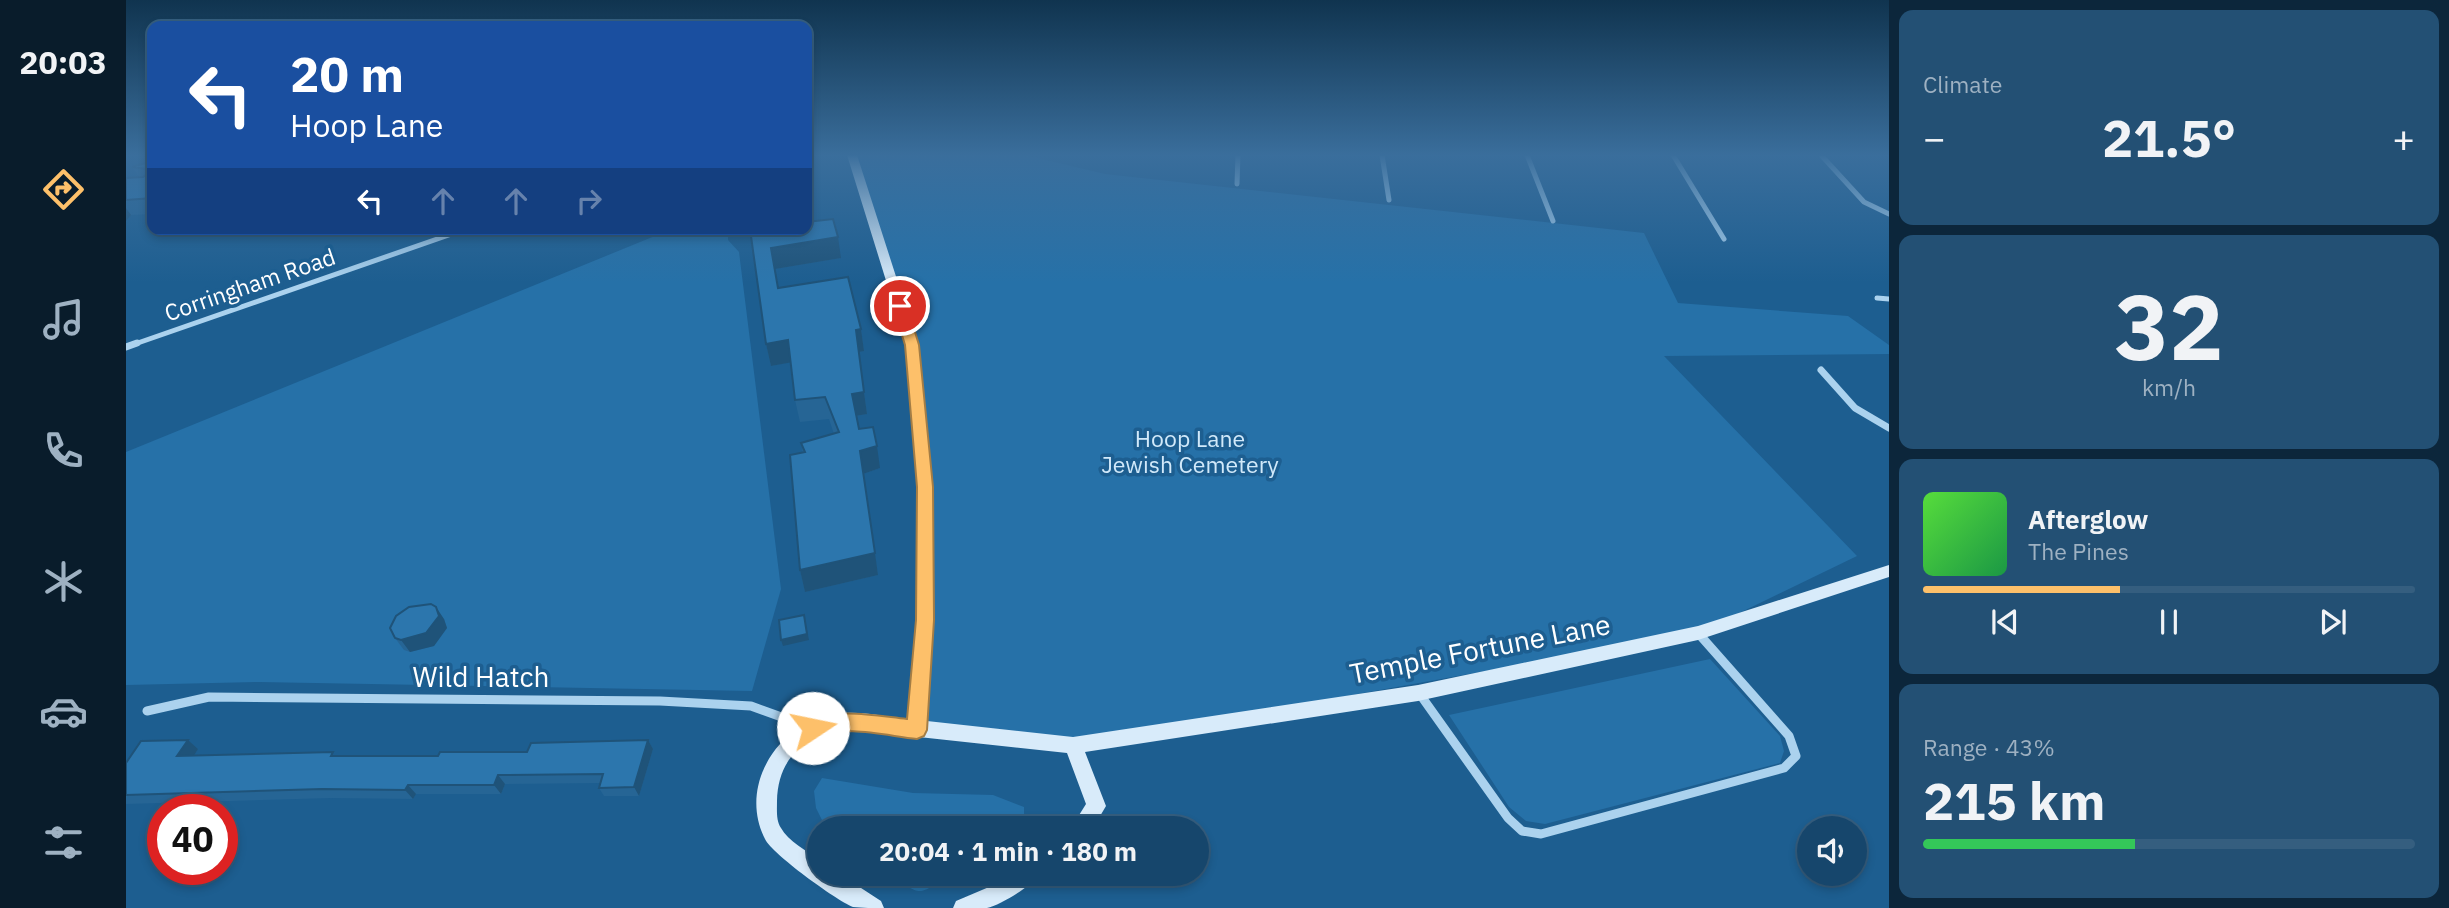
<!DOCTYPE html>
<html lang="en">
<head>
<meta charset="utf-8">
<style>
	body { margin:0; font-family:"IBM Plex Sans",sans-serif; background:#235074; color:#f1f3f6; height:100vh; display:flex; flex-direction:column; font-size:26px; white-space:nowrap }
	* { box-sizing:border-box; margin:0 }
	p { font-size:23px; color:#9eb1c2 }
	.icon { flex:none; width:38px; height:38px; fill:none; stroke:currentColor; stroke-width:2; stroke-linecap:round; stroke-linejoin:round }
	.map { position:relative; flex:1; overflow:hidden }
	.panel { display:flex; flex-direction:column; gap:10px; padding:10px; background:#0c263b; width:560px }
	.panel>* { flex:none }
	.top-card { position:absolute; left:21px; top:21px; width:665px; height:214px; border-radius:14px; box-shadow:0 4px 10px #0003,0 0 0 2px #355e7f; background:#1a4fa0; color:#fff; overflow:hidden }
	.controls { position:absolute; left:1671px; top:816px; display:grid; gap:14px }
	.controls a { display:grid; place-items:center; width:70px; height:70px; border-radius:50%; background:#16466c; box-shadow:0 4px 10px #0003,0 0 0 2px #355e7f; font-size:35px }
	.speed { position:absolute; left:21px; top:794px; display:flex; gap:14px; font-size:35px; font-weight:700; text-align:center }
	.speed>* { display:grid; place-content:center; width:91px; height:91px; border-radius:50%; background:#16466c; box-shadow:0 4px 10px #0003,0 0 0 2px #355e7f; line-height:1 }
	.speed .limit { border:10px solid #d22; background:#fff; color:#111 }
	.pin { position:absolute; display:grid; place-items:center; width:60px; height:60px; color:#fff; margin:-30px; border:4px solid #fff; border-radius:50%; box-shadow:0 2px 7px #0007 }
	.me { position:absolute; width:77px; margin:-38px; rotate:79deg; stroke-linejoin:round; filter:drop-shadow(0 0 5px #0008) }
	.turn { display:flex; align-items:center; gap:24px; height:147px; padding:0 28px; font-size:32px }
	.turn .icon { width:91px; height:91px; stroke-width:2.5 }
	.turn b { display:block; font-size:49px; line-height:60px }
	.lanes { display:flex; align-items:center; height:66px; padding:0 28px; background:#0003; justify-content:center; gap:35px; direction:ltr }
	.lanes .off { opacity:.35 }
	.big { font-size:52px; font-weight:700; line-height:1.1 }
	.panel .card { flex:1; display:flex; flex-direction:column; justify-content:center; gap:10px; min-width:0; padding:0 24px; border-radius:14px; background:#235074 }
	.panel .dial { align-items:center; gap:0 }
	.dial b { font-size:91px; line-height:1 }
	.song { display:flex; align-items:center; gap:21px }
	.cover { width:84px; height:84px; border-radius:10px; background:linear-gradient(135deg,hsl(110 70% 55%),hsl(140 70% 35%)) }
	.played { height:7px; border-radius:4px; background:linear-gradient(90deg,#fdc06a 40%,#355e7f 40%) }
	.keys { display:flex; justify-content:space-around; direction:ltr }
	.heat { display:flex; justify-content:space-between; align-items:center; font-size:38px; direction:ltr }
	.charge { height:10px; border-radius:5px; background:linear-gradient(90deg,#34c759 43%,#355e7f 0) }
	.trip { position:absolute; left:681px; top:816px; width:402px; height:70px; border-radius:35px; background:#16466c; box-shadow:0 4px 10px #0003,0 0 0 2px #355e7f; font-weight:700; line-height:70px; text-align:center }
	main { display:flex; flex:1; min-height:0 }
	.tabs { display:flex; flex-direction:column; width:126px; justify-content:space-around; align-items:center; background:#091c2b; color:#9eb1c2 }
	.tabs .icon { width:49px; height:49px }
	.tabs .selected { color:#fdc06a }
	.tabs b { font-size:32px; color:#f1f3f6 }
	.map>svg:first-child { display:block }
</style>
</head>
<body>
<main>
<nav class="tabs">
<b>20:03</b>
<svg class="icon selected" aria-label="directions" viewBox="0 0 24 24"><path d="M12 3l9 9-9 9-9-9zM9 14v-3h6M13 9l2 2-2 2"/></svg>
<svg class="icon" aria-label="music" viewBox="0 0 24 24"><path d="M9 18V5l10-2v13"/><circle cx="6" cy="18" r="3"/><circle cx="16" cy="16" r="3"/></svg>
<svg class="icon" aria-label="phone" viewBox="0 0 24 24"><path d="M5 4h4l2 5-3 2q2 4 5 5l2-3 5 2v4C11 20 4 13 5 4z"/></svg>
<svg class="icon" aria-label="climate" viewBox="0 0 24 24"><path d="M12 3v18M4 7l16 10M4 17L20 7"/></svg>
<svg class="icon" aria-label="car" viewBox="0 0 24 24"><path d="M5 17H2v-5l4-1 3-4h7l3 4 3 1v5h-3M9 17h6M6 11h13"/><circle cx="7" cy="17" r="2"/><circle cx="17" cy="17" r="2"/></svg>
<svg class="icon" aria-label="filters" viewBox="0 0 24 24"><path d="M4 7h16M4 17h16"/><circle cx="9" cy="7" r="2"/><circle cx="15" cy="17" r="2"/></svg>
</nav>
<div class="map">
<svg width="1763" height="908" viewBox="0 0 1763 908">
	<rect width="100%" height="100%" fill="#1d5e90"/>
	<path fill="#2671a8" d="M726 155H899L979 174 1518 233 1552 303 1722 316 1763 345V354L1538 356 1731 556 1572 633 947 745 791 730 799 620 786 345Z
		M546 229H602V240L613 252 655 589 626 691 133 682 0 685V452Z
		M1584 659 1654 736 1658 751 1654 763 1419 824 1400 821 1383 807 1323 715Z
		M696 778 787 793 867 795 898 807V822L894 828H700L690 808 688 791Z
		M762 873H828C790 895 799 899 762 873Z"/>
	<g fill="none" stroke-linecap="round" stroke-linejoin="round">
		<path stroke="#abd2ee" stroke-width="5" d="M1256 155 1263 200
			M1401 155 1427 221
			M1547 155 1598 239
			M1695 155 1738 202 1763 214
			M1111 184 1112 155
			M1751 298 1763 299
			M6 345 340 229"/>
		<path stroke="#abd2ee" stroke-width="7" d="M0 347 11 343
			M1695 370 1729 408 1763 428"/>
		<path stroke="#abd2ee" stroke-width="9" d="M1293 693 1382 818 1396 831 1415 834 1658 768 1670 756 1663 736 1572 633
			M21 711 83 697 534 701 625 706 686 728"/>
		<path fill="#d8ebfa" fill-rule="evenodd" d="M721 155H731L792 345 806 487 807 620 801 721 947 737 1292 685 1572 626 1763 565V577L1572 640 1292 701 959 752 980 806 967 828H945L960 804 941 753 719 729C678 736 652 758 651 801 651 810 650 821 655 828 662 841 681 851 693 860V873H712L755 901 758 908C749 908 735 908 727 907 710 900 646 854 639 839 610 782 658 715 719 713 740 712 762 717 783 720L791 620 792 487 780 345Z
			M884 873H913C908 885 875 905 861 908 851 908 837 908 827 908L830 901 863 887Z"/>
	</g>
	<path fill="#266595" d="M12 155H26V158H13Z
		M26 161V214L5 215 0 221V178L13 177 6 167Z
		M624 229 715 258 649 269 652 287 735 329 738 351 733 352 741 414 730 416 733 429 754 468 737 474 752 575 679 592 674 570 677 453 675 443 708 434 703 419 674 422 669 400 665 362 645 366 640 344Z
		M318 619 321 628 308 646 284 652 278 650 269 638Z
		M62 740 72 749 68 755 312 756 401 752 522 740 527 749 513 796H478L473 788 474 783 379 784 375 794H290L287 799 205 798 0 804V763Z"/>
	<path fill="#1f5379" d="M0 208 5 215 0 221Z
		M712 237 715 258 649 269 645 248Z
		M735 329 738 351 733 352 730 330Z
		M662 340 667 362 645 366 640 344Z
		M738 392 741 414 729 416 726 394Z
		M751 446 754 468 737 474 734 451Z
		M749 553 752 575 679 592 674 570Z
		M310 607 318 619 321 628 308 646 284 652 275 640Z
		M678 615 683 640 657 646 655 640Z
		M62 740 72 749 62 765 51 756Z
		M522 740 527 749 513 796 508 787Z
		M372 775 379 784 375 794 368 785Z
		M282 785 290 794 287 799 279 790Z"/>
	<path fill="#2c76ad" stroke="#1f5379" stroke-width="2" d="M26 161V198L0 200V178L17 177 21 174 20 169 6 167Z
		M707 219 712 237 645 248 652 288 722 277 735 329 730 330 738 392 726 394 733 429 747 427 751 446 734 451 749 553 674 570 664 455 679 452 675 443 713 432 699 397 669 400 662 340 640 344 624 229H681V222Z
		M305 604 310 607 313 616 300 633 275 640 269 638 264 628 270 616 283 607Z
		M678 615 681 634 655 640 653 620Z
		M62 740 51 756 207 752 205 756H312L314 752H401L405 743 522 740 508 787 473 788 477 774 372 775 368 785H282L279 790 196 789 0 795V763L15 741Z"/>
	<linearGradient id="sky" x2="0" y2="1"><stop stop-color="#10344f"/><stop offset="0.55" stop-color="#3a6e9c"/><stop offset="1" stop-color="#3a6e9c" stop-opacity="0"/></linearGradient>
	<rect width="1763" height="282" fill="url(#sky)"/>
	<path fill="#fdc06a" stroke="#a47d45" stroke-width="2" d="M774 302 781 306 793 345 807 487 808 620 801 730 798 736 791 739C756 735 720 725 687 737L679 734 676 728 679 721C714 708 745 715 781 719L790 620 791 487 779 345 767 306Z"/>
	<g text-anchor="middle" stroke-width="7" stroke-linejoin="round" paint-order="stroke">
		<g font-size="23" fill="#fff" stroke="#1d5e90">
			<text transform="translate(124 285) rotate(-19)" y="8">Corringham Road</text>
		</g>
		<g font-size="23" fill="#d1e9fa" stroke="#1d5e90">
			<text x="1064" y="447">Hoop Lane<tspan x="1064" dy="26">Jewish Cemetery</tspan></text>
		</g>
		<g font-size="28" fill="#fff" stroke="#1d5e90">
			<text transform="translate(1354 649) rotate(-11)" y="10">Temple Fortune Lane</text>
			<text x="355" y="687">Wild Hatch</text>
		</g>
	</g>
</svg>
<div class="controls">
<a><svg class="icon" aria-label="sound" viewBox="0 0 24 24"><path d="M4 9h4l5-4v14l-5-4H4zM17 9q2 3 0 6"/></svg></a>
</div>
<div class="speed"><div class="limit">40</div></div>
<div class="pin" style="left:774px;top:306px;background:#d93025"><svg class="icon" aria-label="arrive" viewBox="0 0 24 24"><path d="M6 21V4h12l-3 4 3 4H6"/></svg></div>
<svg class="me" style="left:687px;top:728px" viewBox="-20 -20 40 40"><circle r="19" fill="#fff"/><path d="M0-13L10 11 0 6-10 11z" fill="#fdc06a"/></svg>
<div class="trip">20:04 · 1 min · 180 m</div>
<div class="top-card">
<div class="turn"><svg class="icon" aria-label="left" viewBox="0 0 24 24"><path d="M17 20v-9H6M10 6l-5 5 5 5"/></svg><div><b>20 m</b>Hoop Lane</div></div>
<div class="lanes"><svg class="icon" aria-label="left" viewBox="0 0 24 24"><path d="M17 20v-9H6M10 6l-5 5 5 5"/></svg><svg class="icon off" aria-label="ahead" viewBox="0 0 24 24"><path d="M12 20V5M6 11l6-6 6 6"/></svg><svg class="icon off" aria-label="ahead" viewBox="0 0 24 24"><path d="M12 20V5M6 11l6-6 6 6"/></svg><svg class="icon off" aria-label="right" viewBox="0 0 24 24"><path d="M7 20v-9h11M14 6l5 5-5 5"/></svg></div>
</div>
</div>
<section class="panel">
<div class="card"><p>Climate</p>
<div class="heat"><a>−</a><b class="big">21.5°</b><a>+</a></div>
</div>
<div class="card dial"><b>32</b><p>km/h</p></div>
<div class="card">
<div class="song"><i class="cover"></i><div><b>Afterglow</b><p>The Pines</p></div></div>
<div class="played"></div>
<div class="keys"><svg class="icon" aria-label="previous" viewBox="0 0 24 24"><path d="M18 5L8 12l10 7zM5 5v14"/></svg><svg class="icon" aria-label="pause" viewBox="0 0 24 24"><path d="M8 5v14M16 5v14"/></svg><svg class="icon" aria-label="next" viewBox="0 0 24 24"><path d="M6 5l10 7-10 7zM19 5v14"/></svg></div>
</div>
<div class="card"><p>Range · 43%</p><b class="big">215 km</b><div class="charge"></div></div>
</section>
</main>
</body>
</html>
